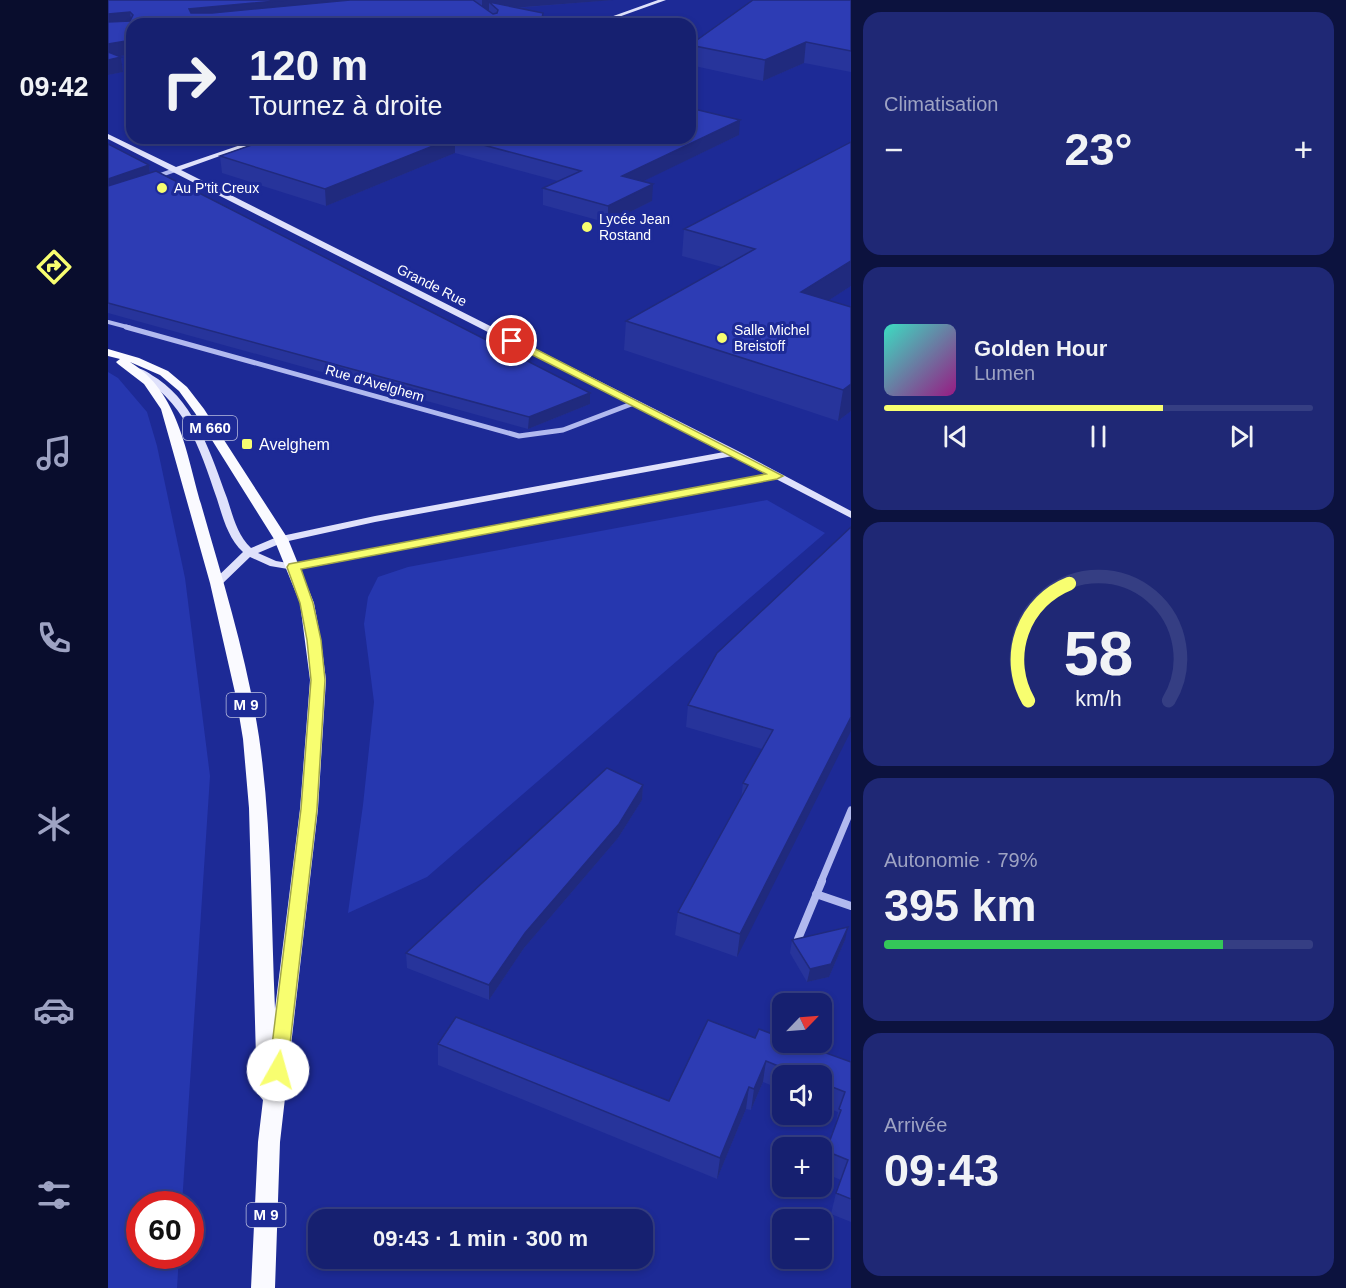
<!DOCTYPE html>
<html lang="fr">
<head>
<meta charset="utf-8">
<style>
	body { margin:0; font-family:Arial,sans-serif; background:#1f2875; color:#f1f3f6; height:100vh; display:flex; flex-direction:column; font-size:22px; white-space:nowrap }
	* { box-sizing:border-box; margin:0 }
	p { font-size:20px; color:#9ea3c3 }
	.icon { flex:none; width:33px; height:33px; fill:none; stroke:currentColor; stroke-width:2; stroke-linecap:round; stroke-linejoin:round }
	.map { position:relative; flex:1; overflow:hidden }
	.side { display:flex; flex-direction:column; gap:12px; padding:12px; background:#0c123e; width:495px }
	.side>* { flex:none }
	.top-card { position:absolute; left:18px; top:18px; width:570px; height:126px; border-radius:18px; box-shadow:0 3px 9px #0003,0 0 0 2px #353e83; background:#162070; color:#f1f3f6; overflow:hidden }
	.needle { width:39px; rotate:65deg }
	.controls { position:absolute; left:664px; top:993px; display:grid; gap:12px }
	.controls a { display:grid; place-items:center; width:60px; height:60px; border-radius:12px; background:#162070; box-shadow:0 3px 9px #0003,0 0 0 2px #353e83; font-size:30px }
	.speed { position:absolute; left:18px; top:1191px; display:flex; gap:12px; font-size:30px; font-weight:700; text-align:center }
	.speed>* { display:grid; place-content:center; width:78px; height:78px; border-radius:50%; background:#162070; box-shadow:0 3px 9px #0003,0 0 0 2px #353e83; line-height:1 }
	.speed .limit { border:9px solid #d22; background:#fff; color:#111 }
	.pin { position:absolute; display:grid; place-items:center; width:51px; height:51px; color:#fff; margin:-26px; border:3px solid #fff; border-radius:50%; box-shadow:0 2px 6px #0007 }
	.me { position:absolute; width:66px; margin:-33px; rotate:7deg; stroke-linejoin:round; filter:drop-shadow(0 0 4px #0008) }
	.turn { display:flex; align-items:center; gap:21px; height:126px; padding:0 24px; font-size:27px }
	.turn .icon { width:78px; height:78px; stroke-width:2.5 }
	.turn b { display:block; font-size:42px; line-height:51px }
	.big { font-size:45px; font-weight:800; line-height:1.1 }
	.side .tile { flex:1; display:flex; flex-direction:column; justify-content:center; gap:9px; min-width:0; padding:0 21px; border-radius:18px; background:#1f2875 }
	.side .dial { align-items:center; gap:0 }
	.dial svg { height:156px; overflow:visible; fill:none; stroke:#353e83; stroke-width:7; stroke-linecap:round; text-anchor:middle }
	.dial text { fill:#f1f3f6; stroke:none }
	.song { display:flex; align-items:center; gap:18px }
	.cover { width:72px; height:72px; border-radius:9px; background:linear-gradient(135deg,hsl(170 70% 55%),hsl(310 70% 35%)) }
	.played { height:6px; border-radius:3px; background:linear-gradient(90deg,#f8fe70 65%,#353e83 65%) }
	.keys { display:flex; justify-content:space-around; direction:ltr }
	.heat { display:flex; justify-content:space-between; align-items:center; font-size:33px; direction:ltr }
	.charge { height:9px; border-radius:4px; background:linear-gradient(90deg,#34c759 79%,#353e83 0) }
	.trip { position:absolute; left:200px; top:1209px; width:345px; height:60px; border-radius:18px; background:#162070; box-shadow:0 3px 9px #0003,0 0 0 2px #353e83; font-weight:800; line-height:60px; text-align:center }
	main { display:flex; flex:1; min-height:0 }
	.tab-bar { display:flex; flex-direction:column; width:108px; justify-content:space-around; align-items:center; background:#090d2d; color:#9ea3c3 }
	.tab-bar .icon { width:42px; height:42px }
	.tab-bar .selected { color:#f8fe70 }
	.tab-bar b { font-size:27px; color:#f1f3f6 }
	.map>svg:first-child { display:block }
</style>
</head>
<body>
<main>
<nav class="tab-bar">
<b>09:42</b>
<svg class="icon selected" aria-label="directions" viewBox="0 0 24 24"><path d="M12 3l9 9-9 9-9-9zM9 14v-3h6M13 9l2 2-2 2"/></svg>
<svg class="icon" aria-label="music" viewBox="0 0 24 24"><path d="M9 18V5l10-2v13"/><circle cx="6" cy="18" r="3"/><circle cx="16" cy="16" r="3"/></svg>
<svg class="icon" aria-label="phone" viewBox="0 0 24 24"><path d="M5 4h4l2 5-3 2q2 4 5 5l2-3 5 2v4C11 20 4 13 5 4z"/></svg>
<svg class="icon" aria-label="climate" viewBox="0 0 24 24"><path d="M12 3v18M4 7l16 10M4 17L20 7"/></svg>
<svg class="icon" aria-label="car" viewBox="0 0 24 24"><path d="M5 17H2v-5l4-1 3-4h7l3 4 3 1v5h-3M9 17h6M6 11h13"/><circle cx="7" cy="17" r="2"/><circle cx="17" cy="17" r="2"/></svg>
<svg class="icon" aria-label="filters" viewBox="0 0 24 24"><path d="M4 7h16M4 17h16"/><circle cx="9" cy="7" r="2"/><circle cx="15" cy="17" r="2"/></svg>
</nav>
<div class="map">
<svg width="743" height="1288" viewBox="0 0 743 1288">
	<rect width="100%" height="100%" fill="#1d2a96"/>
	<path fill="#2637af" d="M0 372 10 378 39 412 49 446 77 578 102 776 74 1204H32V1256H71L69 1288H0Z
		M659 500 717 533 319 877 240 913 255 805 266 702 256 624 260 597 270 577 300 567Z"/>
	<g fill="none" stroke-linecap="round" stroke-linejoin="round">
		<path stroke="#b1b9ef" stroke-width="4" d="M47 177 67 170
			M0 322 23 328"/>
		<path stroke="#b1b9ef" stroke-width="5" d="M18 327 411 436 455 430 526 403"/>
		<path stroke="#b1b9ef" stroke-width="7" d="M713 882 743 810"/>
		<path stroke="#b1b9ef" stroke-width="8" d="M708 894 743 906
			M690 939 714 881"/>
		<path fill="#dfe1fb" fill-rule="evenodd" d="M550 0H558L491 24H483Z
			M0 134 68 167 153 138H162L73 170 630 451 743 511V518L668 479 186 570 162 566 142 557 113 585H105L103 583 105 581 135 552C120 538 115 518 109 499 91 446 77 400 25 372V368C34 367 42 374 50 379 88 405 104 457 119 498 125 516 129 535 143 548L169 537 267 516 616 452 0 139ZM625 456 659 475 186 564 168 561 150 553 176 542 267 522Z"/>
		<path fill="#fafaff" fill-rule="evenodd" d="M0 349 31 358 60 371 79 387 96 409 180 539 206 603 213 641 218 680 210 809 172 1142 167 1288H143L150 1142 155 1100 149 1093 141 808 135 739 128 697 102 583 53 409 36 384 10 364 8 362 12 359 0 356ZM22 362 52 375 71 391 87 413 166 539 192 603 202 680 192 809 167 1009C163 919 164 827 151 737 139 658 115 581 93 504 78 453 71 392 22 362Z"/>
	</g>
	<path fill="#27349b" d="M0 0H505L408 8 435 13V24H24V54L11 56 13 57 15 72 0 75Z
		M743 0V72L696 63 655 81 582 65V45Z
		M631 135 535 181 544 201 500 223 435 205V188L450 181 347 153 218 206 114 173 112 156 164 138H582Z
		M743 142V286L721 300 743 411 730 421 516 350 518 321 614 267 574 256 576 229Z
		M0 144 41 165 42 173 482 404 420 429 0 313Z
		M743 527 629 957 567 935 570 912 633 799 635 783 654 749 578 727 580 705Z
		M535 785 534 800 510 838 416 948 381 1000 299 968 298 953Z
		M684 940H737L721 977 699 982 682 953Z
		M647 1038 743 1062V1222L723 1214 728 1193 733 1180 714 1172 718 1151 727 1127 730 1112 714 1106V1076H675V1090L655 1082 643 1110 638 1109 609 1179 330 1065V1044L561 1101Z"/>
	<path fill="#202a7e" d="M179 0H314L82 23 81 9Z
		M374 0H506L389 9 381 2V10L374 11Z
		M22 12 24 26 0 28V14Z
		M152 17 153 24H114Z
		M24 40V54L0 58V44Z
		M698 42 696 63 655 81 657 60Z
		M13 57 15 72 0 75V60Z
		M632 120 631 135 513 192 514 176Z
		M345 138H347V153L218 206 217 189Z
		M41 165 42 174 0 189V179Z
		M545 184 544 201 500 223V206Z
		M743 261V286L690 320 693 292Z
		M743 384V411L730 421 735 390Z
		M482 393V404L420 429 421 417Z
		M743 717V731L629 957 632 934Z
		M535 785 534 800 510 838 416 948 381 1000V985L417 933Z
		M740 927 737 940 721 977 699 982 702 969Z
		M658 1061 655 1082 643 1110 646 1089Z
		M641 1087 638 1109 609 1179 612 1158Z"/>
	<path fill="#2d3cb4" stroke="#202a7e" stroke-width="1.5" d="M0 0H179L81 9 83 13H104L242 0H365L385 14 389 13 390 10 381 2 435 13 433 24H190L152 17 114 24H24V40L0 44V22L22 21 25 15 22 12 0 14Z
		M645 0H743V51L698 42 657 60 582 45Z
		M0 52 13 57 0 60Z
		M582 108 632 120 514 176 545 184 500 206 435 188 473 171 349 138H582Z
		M164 138H345L217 189 112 156Z
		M743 142V261L693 292 743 307V384L735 390 518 321 647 249 576 229Z
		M0 144 41 165 0 179Z
		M48 171 482 393 421 417 0 303V186Z
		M743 527V717L632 934 570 912 640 785 635 783 665 730 580 705 609 653Z
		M499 768 535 785 511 824 417 933 381 985 298 953Z
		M740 927 723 964 702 969 684 940Z
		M348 1017 561 1101 600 1020 647 1038 651 1029 675 1038V1042H688L743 1062V1199L728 1193 740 1160 718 1151 733 1110 731 1109 737 1092 714 1083V1076H695L658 1061 646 1089 641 1087 612 1158 330 1044Z"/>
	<path fill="#f8fe70" stroke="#a1a549" stroke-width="1.5" d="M401 339H408L675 476 669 479 193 569 205 603 213 640 217 680 209 809 179 1070 177 1076 170 1078 163 1076 161 1070 193 809 203 680 199 640 192 603 179 567 181 564 658 474 401 343Z"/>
	<g fill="#f8fe70" stroke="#1d2a96" stroke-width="2">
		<circle cx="54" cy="188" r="6"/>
		<circle cx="479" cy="227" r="6"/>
		<circle cx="614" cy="338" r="6"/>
		<rect x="133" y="438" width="12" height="12" rx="3"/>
	</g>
	<g text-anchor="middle" stroke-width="6" stroke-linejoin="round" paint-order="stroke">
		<g font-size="14" fill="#fff" stroke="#1d2a96" text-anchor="start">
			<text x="66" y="193">Au P'tit Creux</text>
			<text x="491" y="224">Lycée Jean<tspan x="491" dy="16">Rostand</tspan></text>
			<text x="626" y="335">Salle Michel<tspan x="626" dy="16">Breistoff</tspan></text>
		</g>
		<g font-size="14" fill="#fff" stroke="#1d2a96">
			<text transform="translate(324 285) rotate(27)" y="5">Grande Rue</text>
			<text transform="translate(267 383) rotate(16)" y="5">Rue d'Avelghem</text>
		</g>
		<g fill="#1d2a96" stroke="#bbbfe0" stroke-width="1.5">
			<rect x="75" y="416" width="54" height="24" rx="4.5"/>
			<rect x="118.5" y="693" width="39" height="24" rx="4.5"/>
			<rect x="138.5" y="1203" width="39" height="24" rx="4.5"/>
		</g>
		<g font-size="15" font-weight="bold" fill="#fff">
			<text x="102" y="433">M 660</text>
			<text x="138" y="710">M 9</text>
			<text x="158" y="1220">M 9</text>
		</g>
		<g font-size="16" fill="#fff" stroke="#1d2a96" text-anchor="start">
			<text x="151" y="450">Avelghem</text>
		</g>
	</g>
</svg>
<div class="controls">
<a><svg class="needle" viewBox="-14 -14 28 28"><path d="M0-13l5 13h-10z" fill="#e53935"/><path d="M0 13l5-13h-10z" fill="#9ea3c3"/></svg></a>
<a><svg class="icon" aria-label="sound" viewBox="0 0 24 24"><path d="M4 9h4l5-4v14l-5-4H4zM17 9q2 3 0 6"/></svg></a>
<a>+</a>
<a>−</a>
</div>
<div class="speed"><div class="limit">60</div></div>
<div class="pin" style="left:404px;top:341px;background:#d93025"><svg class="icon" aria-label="arrive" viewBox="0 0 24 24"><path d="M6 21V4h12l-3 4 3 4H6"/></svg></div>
<svg class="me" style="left:170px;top:1070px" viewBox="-20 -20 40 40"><circle r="19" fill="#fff"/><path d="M0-13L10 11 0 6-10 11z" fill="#f8fe70"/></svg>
<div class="trip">09:43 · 1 min · 300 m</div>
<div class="top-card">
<div class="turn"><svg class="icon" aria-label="right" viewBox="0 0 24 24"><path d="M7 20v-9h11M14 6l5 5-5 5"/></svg><div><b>120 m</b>Tournez à droite</div></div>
</div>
</div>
<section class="side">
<div class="tile"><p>Climatisation</p>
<div class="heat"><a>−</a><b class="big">23°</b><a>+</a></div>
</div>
<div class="tile">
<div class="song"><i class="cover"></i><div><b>Golden Hour</b><p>Lumen</p></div></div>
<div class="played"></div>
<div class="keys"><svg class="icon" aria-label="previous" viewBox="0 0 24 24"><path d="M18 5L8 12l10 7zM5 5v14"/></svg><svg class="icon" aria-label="pause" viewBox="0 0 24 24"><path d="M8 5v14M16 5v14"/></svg><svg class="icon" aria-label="next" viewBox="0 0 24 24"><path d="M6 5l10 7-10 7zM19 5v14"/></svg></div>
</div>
<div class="tile dial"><svg viewBox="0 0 100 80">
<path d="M14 69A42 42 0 1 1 86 69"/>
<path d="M14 69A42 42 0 0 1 35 9" stroke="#f8fe70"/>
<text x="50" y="56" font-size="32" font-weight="700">58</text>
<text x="50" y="72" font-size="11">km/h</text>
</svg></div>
<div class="tile"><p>Autonomie · 79%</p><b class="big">395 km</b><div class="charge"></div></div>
<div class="tile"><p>Arrivée</p><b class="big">09:43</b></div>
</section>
</main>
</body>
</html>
